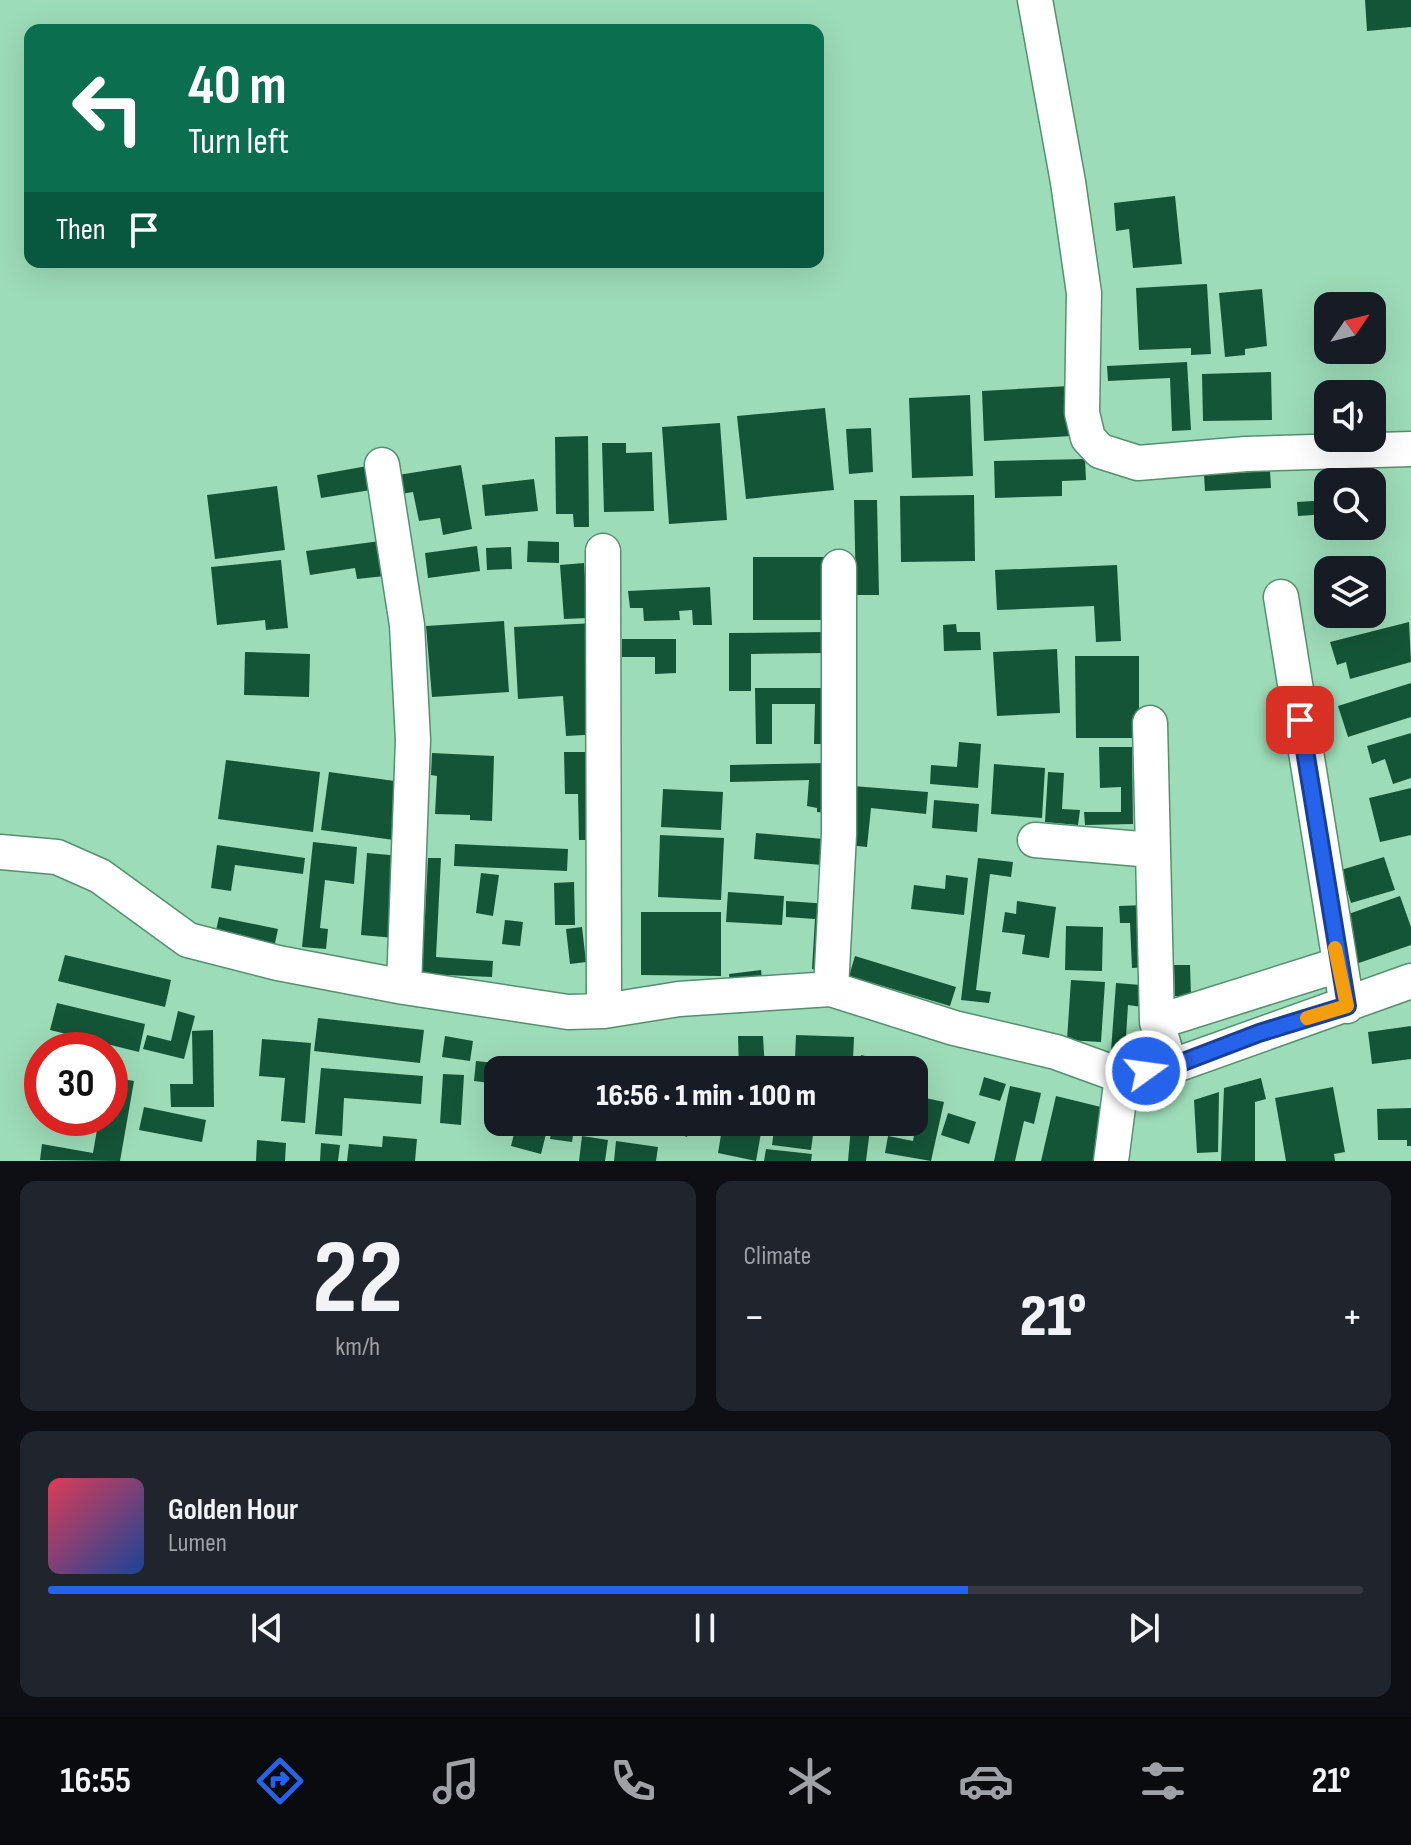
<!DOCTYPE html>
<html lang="en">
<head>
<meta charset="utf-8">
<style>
	body { margin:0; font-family:"Sofia Sans Condensed",sans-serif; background:#20242c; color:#f1f3f6; height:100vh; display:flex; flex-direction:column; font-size:30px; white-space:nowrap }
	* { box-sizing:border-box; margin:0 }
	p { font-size:26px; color:#9ea1a6 }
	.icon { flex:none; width:44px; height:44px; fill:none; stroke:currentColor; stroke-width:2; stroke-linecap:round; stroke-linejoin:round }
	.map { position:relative; height:1161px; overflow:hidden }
	.drawer { display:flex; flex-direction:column; gap:20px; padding:20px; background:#0d0f14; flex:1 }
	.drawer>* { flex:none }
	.top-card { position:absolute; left:24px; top:24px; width:800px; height:244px; border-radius:16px; box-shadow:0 8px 32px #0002; background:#0b6e4f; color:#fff; overflow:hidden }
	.needle { width:52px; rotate:55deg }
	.buttons { position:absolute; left:1314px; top:292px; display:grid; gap:16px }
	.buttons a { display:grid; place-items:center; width:72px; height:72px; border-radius:16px; background:#171b24; box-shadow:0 8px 32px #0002; font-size:40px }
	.speed { position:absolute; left:24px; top:1032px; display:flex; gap:16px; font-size:40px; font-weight:700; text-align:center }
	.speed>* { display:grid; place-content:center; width:104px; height:104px; border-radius:50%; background:#171b24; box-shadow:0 8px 32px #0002; line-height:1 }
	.speed .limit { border:12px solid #d22; background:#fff; color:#111 }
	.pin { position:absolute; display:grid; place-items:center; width:68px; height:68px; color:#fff; margin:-34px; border-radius:16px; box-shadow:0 4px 12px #0006 }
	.me { position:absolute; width:88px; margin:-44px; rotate:76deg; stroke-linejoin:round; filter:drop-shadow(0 0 6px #0008) }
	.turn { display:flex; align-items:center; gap:28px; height:168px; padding:0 32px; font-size:36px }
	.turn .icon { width:104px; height:104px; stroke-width:2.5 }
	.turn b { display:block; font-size:56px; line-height:68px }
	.then { display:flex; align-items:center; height:76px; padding:0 32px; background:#0003; gap:16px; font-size:30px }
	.big { font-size:60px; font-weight:800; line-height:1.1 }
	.drawer .widget { flex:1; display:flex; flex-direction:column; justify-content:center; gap:12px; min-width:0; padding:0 28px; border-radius:16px; background:#20242c }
	.drawer .dial { align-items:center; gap:0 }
	.dial b { font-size:104px; line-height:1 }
	.song { display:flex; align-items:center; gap:24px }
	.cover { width:96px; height:96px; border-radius:12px; background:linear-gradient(135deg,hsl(350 70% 55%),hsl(220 70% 35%)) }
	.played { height:8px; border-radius:4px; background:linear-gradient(90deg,#2563eb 70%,#363941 70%) }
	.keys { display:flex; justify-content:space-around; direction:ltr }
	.heat { display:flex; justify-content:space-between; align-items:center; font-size:44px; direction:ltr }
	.drawer .tiles { flex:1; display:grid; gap:20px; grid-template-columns:1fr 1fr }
	.widget:last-child { grid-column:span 2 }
	.trip { position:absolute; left:484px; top:1056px; width:444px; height:80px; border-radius:16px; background:#171b24; box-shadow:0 8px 32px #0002; font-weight:800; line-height:80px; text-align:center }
	.menu { display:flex; height:128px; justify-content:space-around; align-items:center; background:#090b0e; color:#9ea1a6 }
	.menu .icon { width:56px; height:56px }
	.menu .current { color:#2563eb }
	.menu b { font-size:36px; color:#f1f3f6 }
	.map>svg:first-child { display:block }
</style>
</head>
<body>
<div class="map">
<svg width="1411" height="1161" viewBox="0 0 1411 1161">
	<rect width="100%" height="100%" fill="#9ddcb8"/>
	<path fill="#155537" d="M1365 0H1411V27L1367 31Z
		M1175 196 1182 264 1133 268 1129 229 1116 231 1114 203Z
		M1207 284 1211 354 1191 355V348L1139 350 1136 288Z
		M1262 289 1267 346 1245 349V355L1225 357 1219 293Z
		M1187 362 1191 430 1172 431 1170 378 1108 381 1107 366Z
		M1271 372 1272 420 1203 421 1202 374Z
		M1069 386 1072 436 984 441 982 391Z
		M970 395 973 476 912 478 909 398Z
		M825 408 834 490 746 499 737 416Z
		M720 423 727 520 669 524 662 427Z
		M871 428 873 472 849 474 846 429Z
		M588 436 589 527H574L573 514H556L555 437Z
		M602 443H626V453L652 452 654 511 604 512Z
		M1085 459 1086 480 1062 481V496L995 498 994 461Z
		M373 465 377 489 321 498 317 475Z
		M461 465 472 529 443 535 440 518 419 521 413 492 401 494 398 475Z
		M1270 471 1271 488 1205 491 1204 475Z
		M534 479 538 511 485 516 482 485Z
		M277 486 285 550 215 559 207 495Z
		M974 495 975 561 901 562 900 496Z
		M1380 495 1382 511 1372 512V496Z
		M854 500H877L879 595H856Z
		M1328 500V514L1298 516 1297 502Z
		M380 541 385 576 357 579 355 568 310 575 306 551Z
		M528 541 559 542V563L527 562Z
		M477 546 480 571 428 578 425 553Z
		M511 547 512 569 487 570 486 548Z
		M753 557H827V620H753Z
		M281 560 288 628 266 630 265 620 217 625 211 567Z
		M584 563 588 618 564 619 560 565Z
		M1117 565 1121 641 1096 642 1094 606 997 610 995 570Z
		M710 587 712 625H693L692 610 679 611 680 620 644 621 643 608H630L628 591Z
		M504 621 509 692 432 697 426 626Z
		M1409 622 1411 662 1350 679 1346 662 1337 665 1330 642Z
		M596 623 602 734 566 736 563 696 518 699 514 627Z
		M956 624 957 632H980L981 650 944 651 943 625Z
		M828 632 825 653 751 654V691H729V633Z
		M622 639H676V673L655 674V657H622Z
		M1057 649 1060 713 997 716 993 652Z
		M245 652 310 654 309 697 244 695Z
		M1075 656H1139V738H1076Z
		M1411 683V717L1348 737 1338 706Z
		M755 688H833V744H814L815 704H772V744H756Z
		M1411 733V778L1393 784 1385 759 1372 764 1367 746Z
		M959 742 981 744 978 788 930 784 931 765 957 767Z
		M1099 747H1132L1133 824 1085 825 1084 812H1121V787L1100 788Z
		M564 752H596L597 840H579L578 794H565Z
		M432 753 494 756 492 821 470 820V815L435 814 437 776 431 775Z
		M226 760 320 772 313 832 218 819Z
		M829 763 830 813 817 812V808L807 806 809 780 730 782V765Z
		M994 764 1045 768 1042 818 991 814Z
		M329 772 402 782 394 840 321 830Z
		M1048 772 1064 773 1062 809 1080 810 1078 825 1045 822Z
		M853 786 928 792 926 814 871 808 867 847 848 845Z
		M1411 788V835L1380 842 1369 798Z
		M663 789 723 792 721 830 661 827Z
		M934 800 979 804 977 832 932 828Z
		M756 833 835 840 833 866 754 859Z
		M660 835 724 838 721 900 658 897Z
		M313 842 357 847 354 884 325 880 320 928 328 929 326 949 302 947Z
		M455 844 568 849 567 871 454 866Z
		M217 845 305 858 303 874 235 865 231 891 211 888Z
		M367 853 401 856 395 938 361 935Z
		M1384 857 1395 890 1351 903 1341 870Z
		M428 858H441L436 957 493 961 492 977 422 974Z
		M978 858 1013 862 1011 877 990 874 976 990 991 992 989 1003 961 1000Z
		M481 873 499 875 493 916 476 913Z
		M946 875 968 878 964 915 911 909 914 885 945 889Z
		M574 882 575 925H555L554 883Z
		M728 892 784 896 782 925 726 922Z
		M1400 896 1411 927V945L1353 965 1337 918Z
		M786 901 829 904 825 970 812 969 815 919 786 917Z
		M1017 901 1056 907 1049 958 1022 954 1025 935 1002 932 1005 912 1016 914Z
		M1146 905 1148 967 1132 968 1130 923H1120L1119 906Z
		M641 912H721V976L641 975Z
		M219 917 278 929 272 957 213 944Z
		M505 920 523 922 520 946 502 944Z
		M1066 926 1103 927 1102 971 1065 970Z
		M582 927 586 962 570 964 566 929Z
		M65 955 171 980 165 1007 58 981Z
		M855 956 956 987 950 1006 849 976Z
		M1174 965H1190L1191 996H1175Z
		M761 970 763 988 731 992 729 974Z
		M1071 980 1105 982 1101 1042 1067 1040Z
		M1116 983 1153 986 1142 1007 1128 1005 1125 1052 1111 1051Z
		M57 1003 145 1024 139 1052 50 1030Z
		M178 1011 195 1016 184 1059 143 1049 147 1035 171 1041Z
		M318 1018 424 1030 420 1063 314 1051Z
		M1411 1026V1059L1372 1064 1368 1032Z
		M213 1030 214 1107H171L170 1084H193L192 1031Z
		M796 1035 854 1037 853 1060 795 1058Z
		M445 1036 473 1041 470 1061 442 1057Z
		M738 1036H763L765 1070H739Z
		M262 1039 311 1043 305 1123 281 1121 285 1078 259 1076Z
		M861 1055 885 1061 883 1070H857Z
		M652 1058 678 1067 677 1070H648Z
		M476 1061 515 1065V1070H498V1084L474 1081Z
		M321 1068 423 1076 421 1104 344 1098 342 1136 315 1134Z
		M443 1074 464 1075 461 1125 440 1123Z
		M110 1077 134 1081 120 1161 40 1160 42 1144 93 1153 99 1118H110Z
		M984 1077 1006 1084 1000 1101 979 1095Z
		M1261 1078 1266 1099 1255 1102V1161H1221L1224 1088Z
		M1010 1086 1041 1093 1034 1124 1024 1121 1015 1161H994Z
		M1333 1087 1345 1152 1334 1154 1335 1161H1286L1275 1098Z
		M1219 1092 1218 1152 1197 1153 1194 1100Z
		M1056 1096 1105 1108 1093 1161H1041Z
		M921 1097 944 1102 931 1161 885 1153 888 1136 913 1141Z
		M144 1107 206 1120 202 1142 139 1130Z
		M1411 1108V1146H1407V1140H1378L1377 1109Z
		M948 1113 976 1122 969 1144 941 1135Z
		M517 1122H537L535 1131 546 1134 541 1154 511 1146Z
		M553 1122H575L572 1142 550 1139Z
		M603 1122H620L617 1136 601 1133Z
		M645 1122H692L687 1137Z
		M745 1122H763L756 1161 718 1153 722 1129 743 1133Z
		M775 1122H799L798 1126 814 1128 811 1150 772 1145Z
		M880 1122H902L899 1132 878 1127Z
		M851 1127 870 1129 866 1161H848Z
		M383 1136 417 1139 415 1161H347L349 1144 382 1147Z
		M582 1136 608 1140 605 1161H579Z
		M257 1140 286 1143 285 1161H256Z
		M616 1141 658 1147 656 1161H614Z
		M321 1143 340 1145 338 1161H320Z
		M766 1149 812 1154 811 1161H764Z"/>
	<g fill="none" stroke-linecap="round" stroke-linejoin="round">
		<defs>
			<path id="street" d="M1035 0 1068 182 1084 293 1082 413 1088 438 1100 451 1138 463 1246 454 1411 449
				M382 465 407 625 413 740 404 987
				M603 551 604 1011
				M1281 597 1347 1006
				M1150 723 1157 1022 1170 1067
				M1035 840 1152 850
				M0 852 57 857 100 876 188 940 278 963 404 987 568 1012 604 1011 679 999 831 989 954 1028 1056 1052 1122 1076 1170 1067 1411 981
				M831 989 839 834V567
				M1157 1022 1338 965
				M1111 1161 1122 1076"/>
		</defs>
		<use href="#street" stroke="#54906f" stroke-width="37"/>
		<use href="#street" stroke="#fff" stroke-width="34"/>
	</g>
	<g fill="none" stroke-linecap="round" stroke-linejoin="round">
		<defs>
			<path id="route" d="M1146 1071 1170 1067 1259 1033 1347 1006 1300 720"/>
		</defs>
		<use href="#route" stroke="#184099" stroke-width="20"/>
		<use href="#route" stroke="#2563eb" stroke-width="14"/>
		<path stroke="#f59e0b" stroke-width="14" d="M1307 1018 1347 1006 1335 948"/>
	</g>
</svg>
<div class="buttons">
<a><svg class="needle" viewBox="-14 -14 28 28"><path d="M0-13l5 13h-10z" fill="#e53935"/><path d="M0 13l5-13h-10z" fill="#9ea1a6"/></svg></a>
<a><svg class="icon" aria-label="sound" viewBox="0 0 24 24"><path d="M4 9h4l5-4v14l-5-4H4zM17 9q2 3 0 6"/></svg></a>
<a><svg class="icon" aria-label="search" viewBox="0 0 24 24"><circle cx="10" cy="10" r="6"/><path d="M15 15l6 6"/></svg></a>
<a><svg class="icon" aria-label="layers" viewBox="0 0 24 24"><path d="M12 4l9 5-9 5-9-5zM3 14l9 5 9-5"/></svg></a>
</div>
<div class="speed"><div class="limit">30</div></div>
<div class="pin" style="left:1300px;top:720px;background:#d93025"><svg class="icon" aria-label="arrive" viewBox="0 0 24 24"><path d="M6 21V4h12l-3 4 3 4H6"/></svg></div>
<svg class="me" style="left:1146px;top:1071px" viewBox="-20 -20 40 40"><circle r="17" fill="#2563eb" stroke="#fff" stroke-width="3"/><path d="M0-11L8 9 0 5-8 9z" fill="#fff"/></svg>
<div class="trip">16:56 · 1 min · 100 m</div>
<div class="top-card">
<div class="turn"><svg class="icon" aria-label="left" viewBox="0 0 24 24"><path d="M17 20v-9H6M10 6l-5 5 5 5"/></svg><div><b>40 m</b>Turn left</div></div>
<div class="then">Then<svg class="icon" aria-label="arrive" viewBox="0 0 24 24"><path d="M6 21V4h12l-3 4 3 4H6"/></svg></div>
</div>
</div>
<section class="drawer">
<div class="tiles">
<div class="widget dial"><b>22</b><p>km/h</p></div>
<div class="widget"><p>Climate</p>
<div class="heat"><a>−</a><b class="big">21°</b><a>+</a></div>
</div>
<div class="widget">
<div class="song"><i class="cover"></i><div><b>Golden Hour</b><p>Lumen</p></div></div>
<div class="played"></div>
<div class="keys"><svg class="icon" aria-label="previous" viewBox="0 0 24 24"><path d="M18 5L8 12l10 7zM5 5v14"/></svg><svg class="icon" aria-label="pause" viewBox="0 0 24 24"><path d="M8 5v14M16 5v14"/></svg><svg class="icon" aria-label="next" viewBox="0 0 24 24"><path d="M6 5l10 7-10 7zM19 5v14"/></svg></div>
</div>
</div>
</section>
<nav class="menu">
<b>16:55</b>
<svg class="icon current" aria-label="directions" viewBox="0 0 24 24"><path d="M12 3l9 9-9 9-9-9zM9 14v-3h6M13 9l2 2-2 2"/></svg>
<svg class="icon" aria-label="music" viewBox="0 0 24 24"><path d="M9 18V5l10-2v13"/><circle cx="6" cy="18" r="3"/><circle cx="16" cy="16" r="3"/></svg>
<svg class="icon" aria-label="phone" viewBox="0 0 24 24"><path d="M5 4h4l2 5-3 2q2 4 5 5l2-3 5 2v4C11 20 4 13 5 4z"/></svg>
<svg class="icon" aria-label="climate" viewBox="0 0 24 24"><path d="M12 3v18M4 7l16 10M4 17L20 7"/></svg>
<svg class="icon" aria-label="car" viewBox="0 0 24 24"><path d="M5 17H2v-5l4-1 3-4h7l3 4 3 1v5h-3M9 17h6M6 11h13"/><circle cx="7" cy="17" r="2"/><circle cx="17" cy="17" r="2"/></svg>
<svg class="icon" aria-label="filters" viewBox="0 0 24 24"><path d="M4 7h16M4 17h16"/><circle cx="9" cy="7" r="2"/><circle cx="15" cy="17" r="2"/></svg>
<b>21°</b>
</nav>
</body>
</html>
